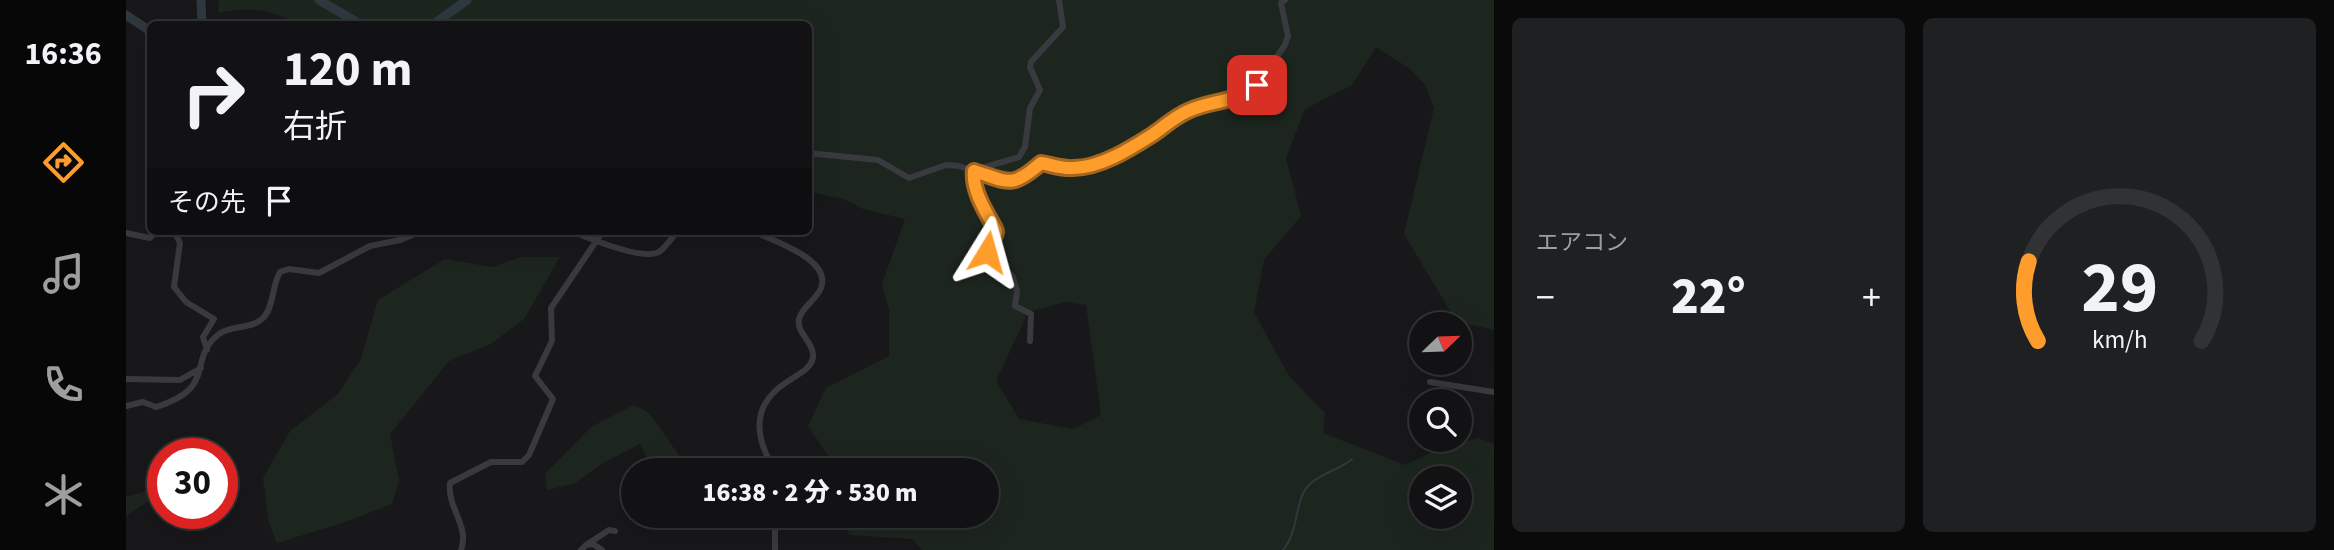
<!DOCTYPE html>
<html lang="ja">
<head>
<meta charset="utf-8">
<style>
	body { margin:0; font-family:"Source Sans 3","Noto Sans JP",sans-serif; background:#1f2022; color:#f1f3f6; height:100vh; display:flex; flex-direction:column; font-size:26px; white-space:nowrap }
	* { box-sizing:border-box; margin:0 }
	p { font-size:23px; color:#9c9ea0 }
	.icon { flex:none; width:38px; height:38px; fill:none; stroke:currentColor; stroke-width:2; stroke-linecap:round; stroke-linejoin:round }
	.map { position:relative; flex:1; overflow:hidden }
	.details { display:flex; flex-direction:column; gap:18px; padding:18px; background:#0a0a0b; width:840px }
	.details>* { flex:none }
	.hud { position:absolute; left:21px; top:21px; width:665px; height:214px; border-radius:10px; box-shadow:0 7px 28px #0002,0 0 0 2px #313234; background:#121214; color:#f1f3f6; overflow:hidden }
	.needle { width:46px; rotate:67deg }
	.fabs { position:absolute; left:1283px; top:312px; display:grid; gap:14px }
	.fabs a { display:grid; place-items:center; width:63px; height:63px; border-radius:50%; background:#121214; box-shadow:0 7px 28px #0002,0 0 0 2px #313234; font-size:35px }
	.speed { position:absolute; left:21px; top:438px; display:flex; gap:14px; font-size:35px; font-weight:700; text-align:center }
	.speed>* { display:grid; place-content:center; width:91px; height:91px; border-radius:50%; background:#121214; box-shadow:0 7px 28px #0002,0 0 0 2px #313234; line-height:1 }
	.speed .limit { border:10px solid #d22; background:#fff; color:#111 }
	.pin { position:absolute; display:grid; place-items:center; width:60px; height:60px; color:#fff; margin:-30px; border-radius:14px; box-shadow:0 4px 10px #0006 }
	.me { position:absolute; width:77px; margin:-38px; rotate:8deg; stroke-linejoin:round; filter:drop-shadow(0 0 5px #0008) }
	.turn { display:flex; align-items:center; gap:24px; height:147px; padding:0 21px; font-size:32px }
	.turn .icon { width:91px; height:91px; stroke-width:2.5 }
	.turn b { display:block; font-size:49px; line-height:60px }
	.then { display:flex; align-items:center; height:66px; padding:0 21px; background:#0003; gap:14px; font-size:26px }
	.big { font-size:52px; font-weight:800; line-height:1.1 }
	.details .tile { flex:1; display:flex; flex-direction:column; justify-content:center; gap:10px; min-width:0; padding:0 24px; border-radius:10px; background:#1f2022 }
	.details .dial { align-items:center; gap:0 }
	.dial svg { height:182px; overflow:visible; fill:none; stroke:#313234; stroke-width:7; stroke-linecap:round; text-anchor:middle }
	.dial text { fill:#f1f3f6; stroke:none }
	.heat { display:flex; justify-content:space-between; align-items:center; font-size:38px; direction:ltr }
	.details .tiles { flex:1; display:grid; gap:18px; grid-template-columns:repeat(2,1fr) }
	.trip { position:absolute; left:495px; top:458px; width:378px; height:70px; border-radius:35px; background:#121214; box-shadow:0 7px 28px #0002,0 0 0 2px #313234; font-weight:800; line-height:70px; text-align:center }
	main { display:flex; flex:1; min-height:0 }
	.tabs { display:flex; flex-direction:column; width:126px; justify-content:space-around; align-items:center; background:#070708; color:#9c9ea0 }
	.tabs .icon { width:49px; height:49px }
	.tabs .active { color:#fe9d2c }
	.tabs b { font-size:32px; color:#f1f3f6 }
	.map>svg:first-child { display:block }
</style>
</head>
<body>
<main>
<nav class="tabs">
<b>16:36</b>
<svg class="icon active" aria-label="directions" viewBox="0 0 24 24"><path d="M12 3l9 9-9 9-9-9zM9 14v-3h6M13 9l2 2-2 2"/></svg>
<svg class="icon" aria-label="music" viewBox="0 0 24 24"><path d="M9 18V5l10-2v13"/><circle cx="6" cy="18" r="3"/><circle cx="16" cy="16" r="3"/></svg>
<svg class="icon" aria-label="phone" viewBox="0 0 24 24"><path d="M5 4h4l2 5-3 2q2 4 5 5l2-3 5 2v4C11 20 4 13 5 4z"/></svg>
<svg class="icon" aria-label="climate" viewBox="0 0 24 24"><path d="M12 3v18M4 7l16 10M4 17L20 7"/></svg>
</nav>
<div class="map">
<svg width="1368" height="550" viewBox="0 0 1368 550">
	<rect width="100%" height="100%" fill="#18181a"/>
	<path fill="#1d261e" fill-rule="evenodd" d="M93 0H1368V330L1330 321 1278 234 1308 108 1299 85 1284 69 1250 47 1226 85 1179 109 1160 158 1175 216 1138 260 1128 312 1163 376 1199 413 1197 433 1279 465 1306 452 1352 438 1368 444V550H796L786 539 723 535 718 516H861V471H707L703 457 682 426 700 388 763 356V310L756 284 779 219 737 209 718 199 683 192 682 24H171C141 8 125 7 92 13ZM939 302 960 305 975 415 947 429 893 419 870 381 902 312ZM1295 478H1334V516H1295Z
		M395 257H434L398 319 365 344 323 361 264 434 273 480 266 504 219 522 151 543 143 523 137 478 164 431 212 394 235 359 252 300 319 259 366 267Z
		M508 405 523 413 555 458 573 471H527L514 444 477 463 449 483 421 490 419 474 465 427Z
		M37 486V491L0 516V497Z"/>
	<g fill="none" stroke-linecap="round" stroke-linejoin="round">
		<path stroke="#2d393f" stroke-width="2" d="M1157 550C1174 529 1168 500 1183 485 1194 473 1214 470 1226 459"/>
		<path stroke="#2d393f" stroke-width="9" d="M75 0 76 24
			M193 0 234 24
			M0 15 24 31
			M308 24 341 0"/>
		<path stroke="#393a3f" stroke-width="6" d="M682 153 752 160 783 178 820 165 833 166 883 182H891L915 164 945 169 960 167 1007 146 1060 111 1079 104 1121 94 1131 85 1159 45 1162 36 1155 3 1159 0
			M849 170 893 157 899 147 904 108 914 90 904 67 905 62 937 27 933 0
			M848 171C846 195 871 227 870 232 869 239 862 245 861 252L887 277 891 291 889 306 905 314 904 341
			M48 231 54 243 48 287 60 302 88 319 77 337 81 350
			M446 231C462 238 517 261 533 252 540 247 546 237 552 231
			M627 231C647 241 706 259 695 288 691 299 676 307 673 319 670 333 689 343 687 358 684 370 672 374 664 380 632 399 626 425 642 458L664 464 668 471
			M0 233 24 238 30 231
			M274 240 279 231
			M0 379 54 380 75 368
			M1304 382 1368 392
			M0 406 17 402 30 407C93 387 60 360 93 334 107 324 126 330 138 317 148 306 146 285 154 272L163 269 193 273 244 246 274 240 296 231
			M642 458 646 471
			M460 545 483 530 489 531
			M335 550C344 526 321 508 324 483L365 462H396L403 455 427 399 409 376 426 341 425 308 477 231
			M455 550 460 545 467 544 476 550
			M649 550V530L654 516"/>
	</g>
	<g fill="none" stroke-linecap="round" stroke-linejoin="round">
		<defs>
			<path id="route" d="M861 252C862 245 869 239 870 232 871 227 845 196 848 171 883 182 885 189 915 163 926 165 937 169 947 168 974 168 1004 149 1026 135 1038 127 1048 117 1062 111 1085 100 1111 103 1131 85"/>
		</defs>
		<use href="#route" stroke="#a5661d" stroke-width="18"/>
		<use href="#route" stroke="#fe9d2c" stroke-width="12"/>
	</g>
</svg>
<div class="fabs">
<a><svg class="needle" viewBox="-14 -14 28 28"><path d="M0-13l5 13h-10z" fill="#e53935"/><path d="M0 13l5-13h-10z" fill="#9c9ea0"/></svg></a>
<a><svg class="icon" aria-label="search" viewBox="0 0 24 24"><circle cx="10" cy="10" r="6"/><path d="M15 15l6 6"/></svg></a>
<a><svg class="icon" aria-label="layers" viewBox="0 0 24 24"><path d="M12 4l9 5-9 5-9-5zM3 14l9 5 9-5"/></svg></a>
</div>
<div class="speed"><div class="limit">30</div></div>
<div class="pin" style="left:1131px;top:85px;background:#d93025"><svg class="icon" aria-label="arrive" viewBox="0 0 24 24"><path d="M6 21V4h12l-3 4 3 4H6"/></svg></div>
<svg class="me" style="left:861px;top:252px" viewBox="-20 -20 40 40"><path d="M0-17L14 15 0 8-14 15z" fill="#fe9d2c" stroke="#fff" stroke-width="4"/></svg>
<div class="trip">16:38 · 2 分 · 530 m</div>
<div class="hud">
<div class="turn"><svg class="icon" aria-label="right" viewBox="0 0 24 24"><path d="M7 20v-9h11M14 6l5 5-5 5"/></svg><div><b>120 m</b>右折</div></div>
<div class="then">その先<svg class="icon" aria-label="arrive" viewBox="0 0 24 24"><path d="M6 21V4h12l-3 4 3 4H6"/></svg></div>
</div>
</div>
<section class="details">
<div class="tiles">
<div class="tile"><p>エアコン</p>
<div class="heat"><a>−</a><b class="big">22°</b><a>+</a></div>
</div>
<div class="tile dial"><svg viewBox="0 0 100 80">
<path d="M14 69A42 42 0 1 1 86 69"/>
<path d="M14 69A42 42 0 0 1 10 34" stroke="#fe9d2c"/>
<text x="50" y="56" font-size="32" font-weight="700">29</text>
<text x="50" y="72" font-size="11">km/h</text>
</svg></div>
</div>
</section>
</main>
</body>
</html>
